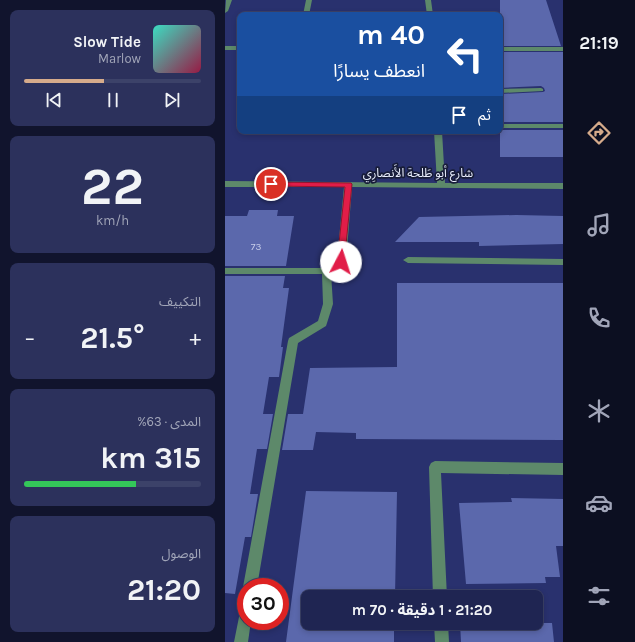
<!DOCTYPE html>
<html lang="ar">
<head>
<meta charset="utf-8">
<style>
	body { margin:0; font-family:Karla,"Noto Sans Arabic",sans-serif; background:#2c315c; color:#f1f3f6; direction:rtl; height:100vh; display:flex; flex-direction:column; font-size:15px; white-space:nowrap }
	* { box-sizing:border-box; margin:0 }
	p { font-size:13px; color:#a1a5b8 }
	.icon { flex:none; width:22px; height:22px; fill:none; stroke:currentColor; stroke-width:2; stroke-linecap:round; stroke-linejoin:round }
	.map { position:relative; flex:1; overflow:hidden; direction:ltr }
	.side { display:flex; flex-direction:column; gap:10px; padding:10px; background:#11142d; width:225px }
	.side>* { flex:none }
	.banner { position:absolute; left:12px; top:12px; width:266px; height:122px; border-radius:8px; box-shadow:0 2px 6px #0003,0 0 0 1px #3c4269; direction:rtl; background:#1a4fa0; color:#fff; overflow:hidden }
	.speed { position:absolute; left:12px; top:578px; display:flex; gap:8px; font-size:20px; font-weight:700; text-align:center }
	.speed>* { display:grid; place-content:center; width:52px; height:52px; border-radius:50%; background:#1f2552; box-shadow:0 2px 6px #0003,0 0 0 1px #3c4269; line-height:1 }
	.speed .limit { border:6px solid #d22; background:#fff; color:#111 }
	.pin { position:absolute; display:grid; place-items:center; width:34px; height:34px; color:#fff; margin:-17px; border:2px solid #fff; border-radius:50%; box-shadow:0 1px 4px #0007 }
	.me { position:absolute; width:44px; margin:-22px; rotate:5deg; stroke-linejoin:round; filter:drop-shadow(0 0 3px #0008) }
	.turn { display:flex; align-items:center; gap:14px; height:84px; padding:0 12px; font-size:18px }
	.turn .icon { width:52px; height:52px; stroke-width:2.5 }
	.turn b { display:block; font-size:28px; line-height:34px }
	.then { display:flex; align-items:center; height:38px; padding:0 12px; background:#0003; gap:8px; font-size:15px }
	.big { font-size:30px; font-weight:700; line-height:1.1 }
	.side .card { flex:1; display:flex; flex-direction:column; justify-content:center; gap:6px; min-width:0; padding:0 14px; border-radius:8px; background:#2c315c }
	.side .dial { align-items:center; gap:0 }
	.dial b { font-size:52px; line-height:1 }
	.song { display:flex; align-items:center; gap:12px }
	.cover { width:48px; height:48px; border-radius:6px; background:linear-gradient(135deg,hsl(170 70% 55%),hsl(340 70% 35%)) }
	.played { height:4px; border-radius:2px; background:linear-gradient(90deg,#d6ab8b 45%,#3c4269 45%) }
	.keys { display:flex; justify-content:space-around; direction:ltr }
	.heat { display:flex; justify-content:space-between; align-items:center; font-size:22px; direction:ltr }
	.charge { height:6px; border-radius:3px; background:linear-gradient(90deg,#34c759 63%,#3c4269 0) }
	.trip { position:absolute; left:76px; top:590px; width:242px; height:40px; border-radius:8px; background:#1f2552; box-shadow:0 2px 6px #0003,0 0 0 1px #3c4269; font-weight:700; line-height:40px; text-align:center; direction:rtl }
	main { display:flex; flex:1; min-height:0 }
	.menu { display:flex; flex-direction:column; width:72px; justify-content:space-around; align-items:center; background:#0c0f21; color:#a1a5b8 }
	.menu .icon { width:28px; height:28px }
	.menu .selected { color:#d6ab8b }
	.menu b { font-size:18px; color:#f1f3f6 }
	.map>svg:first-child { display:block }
</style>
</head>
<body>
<main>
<nav class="menu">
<b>21:19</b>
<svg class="icon selected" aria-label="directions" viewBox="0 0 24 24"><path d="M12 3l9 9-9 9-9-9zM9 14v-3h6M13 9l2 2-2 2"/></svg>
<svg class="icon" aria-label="music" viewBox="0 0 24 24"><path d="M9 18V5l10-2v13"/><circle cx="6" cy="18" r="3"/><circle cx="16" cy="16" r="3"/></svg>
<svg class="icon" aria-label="phone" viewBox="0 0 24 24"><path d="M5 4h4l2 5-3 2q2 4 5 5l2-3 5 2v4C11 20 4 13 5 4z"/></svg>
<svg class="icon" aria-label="climate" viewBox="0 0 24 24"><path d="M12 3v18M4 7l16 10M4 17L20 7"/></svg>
<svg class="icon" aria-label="car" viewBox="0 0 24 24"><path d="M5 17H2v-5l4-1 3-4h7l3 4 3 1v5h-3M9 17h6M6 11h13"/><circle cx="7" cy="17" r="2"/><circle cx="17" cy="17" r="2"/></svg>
<svg class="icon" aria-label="filters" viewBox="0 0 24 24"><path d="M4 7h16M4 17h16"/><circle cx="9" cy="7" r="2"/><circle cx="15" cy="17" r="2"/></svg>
</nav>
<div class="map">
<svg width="338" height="642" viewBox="0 0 338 642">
	<rect width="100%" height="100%" fill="#29316e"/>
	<path fill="#5b68ac" d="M275 0H321L336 46H275Z
		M275 52H338V122H275V94L318 92 320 91 319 88 316 86 275 88Z
		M275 130H338V157H275Z
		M24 210H53L52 216H69L61 266H0V216H22Z
		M291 215 338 216V244L254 246V242H170L194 217Z
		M0 276H60L58 288H64L56 347H58L54 377H44L38 414H48L42 449H32L25 494H33L26 537H20L10 594 0 593Z
		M172 283H338V440L131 439V433L91 432 88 450H57L63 414H78L85 368 172 367Z
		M81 491 172 492 170 597H83V623H169V642H61Z
		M286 498 338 499V546H331L335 577H320L321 583 241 584 234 503 287 502Z
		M235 623H327L329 642H236Z"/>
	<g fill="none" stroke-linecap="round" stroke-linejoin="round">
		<path fill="#5d896a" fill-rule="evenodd" d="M1 0H7L3 11 0 13Z
			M81 0H87L84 15H78Z
			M200 0H206L208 15H202Z
			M0 46H15V50H0Z
			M275 47H338V51H275Z
			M316 88 318 89V91L275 93V89Z
			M275 124H338V128H275Z
			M209 131H217L220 183H338V189L127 187 121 262 106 273 108 304 102 323 101 326 73 343 32 587H21V592L18 587 63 341 64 338 93 321 98 304 97 274H0V268H99L112 260 119 187H0V181L212 183Z
			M183 257 338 259V265L183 263 178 260Z
			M210 461 338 463V475L216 473 222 597H208L204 467 206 463Z
			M21 605V621H26L23 642H9L16 607Z
			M209 623H223L224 642H210Z"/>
	</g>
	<path fill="#e11d48" stroke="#92132f" d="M44 182 126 183 127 184 119 265 116 266 112 262 120 187 46 186 43 184Z"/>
	<g text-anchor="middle" stroke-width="3.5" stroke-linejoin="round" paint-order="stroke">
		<g font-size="10" fill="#c6cce9">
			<text x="31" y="250">73</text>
		</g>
		<g font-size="12" fill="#e9eefd" stroke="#181d39">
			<text x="193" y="177">شارع أبو طَلحة الأَنصارِي</text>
		</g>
	</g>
</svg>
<div class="speed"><div class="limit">30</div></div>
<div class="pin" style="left:46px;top:184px;background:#d93025"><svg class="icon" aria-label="arrive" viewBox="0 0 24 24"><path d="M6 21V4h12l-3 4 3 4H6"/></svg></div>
<svg class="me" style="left:116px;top:262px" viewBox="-20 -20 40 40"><circle r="19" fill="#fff"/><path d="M0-13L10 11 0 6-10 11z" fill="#e11d48"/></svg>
<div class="trip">21:20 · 1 دقيقة · 70 m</div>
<div class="banner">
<div class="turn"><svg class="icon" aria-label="left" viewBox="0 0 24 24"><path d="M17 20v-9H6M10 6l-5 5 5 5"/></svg><div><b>40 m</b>انعطف يسارًا</div></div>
<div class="then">ثم<svg class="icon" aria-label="arrive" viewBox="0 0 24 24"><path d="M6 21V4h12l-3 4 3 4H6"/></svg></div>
</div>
</div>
<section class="side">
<div class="card">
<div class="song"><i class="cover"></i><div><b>Slow Tide</b><p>Marlow</p></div></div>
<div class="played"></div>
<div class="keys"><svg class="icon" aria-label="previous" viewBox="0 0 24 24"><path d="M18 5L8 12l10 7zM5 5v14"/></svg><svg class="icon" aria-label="pause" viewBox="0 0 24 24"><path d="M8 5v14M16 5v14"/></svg><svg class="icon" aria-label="next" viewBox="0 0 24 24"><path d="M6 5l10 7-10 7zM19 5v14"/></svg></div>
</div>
<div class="card dial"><b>22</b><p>km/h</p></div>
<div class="card"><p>التكييف</p>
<div class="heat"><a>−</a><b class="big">21.5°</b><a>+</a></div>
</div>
<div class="card"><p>المدى · 63%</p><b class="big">315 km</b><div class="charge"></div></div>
<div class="card"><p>الوصول</p><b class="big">21:20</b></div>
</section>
</main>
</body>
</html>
